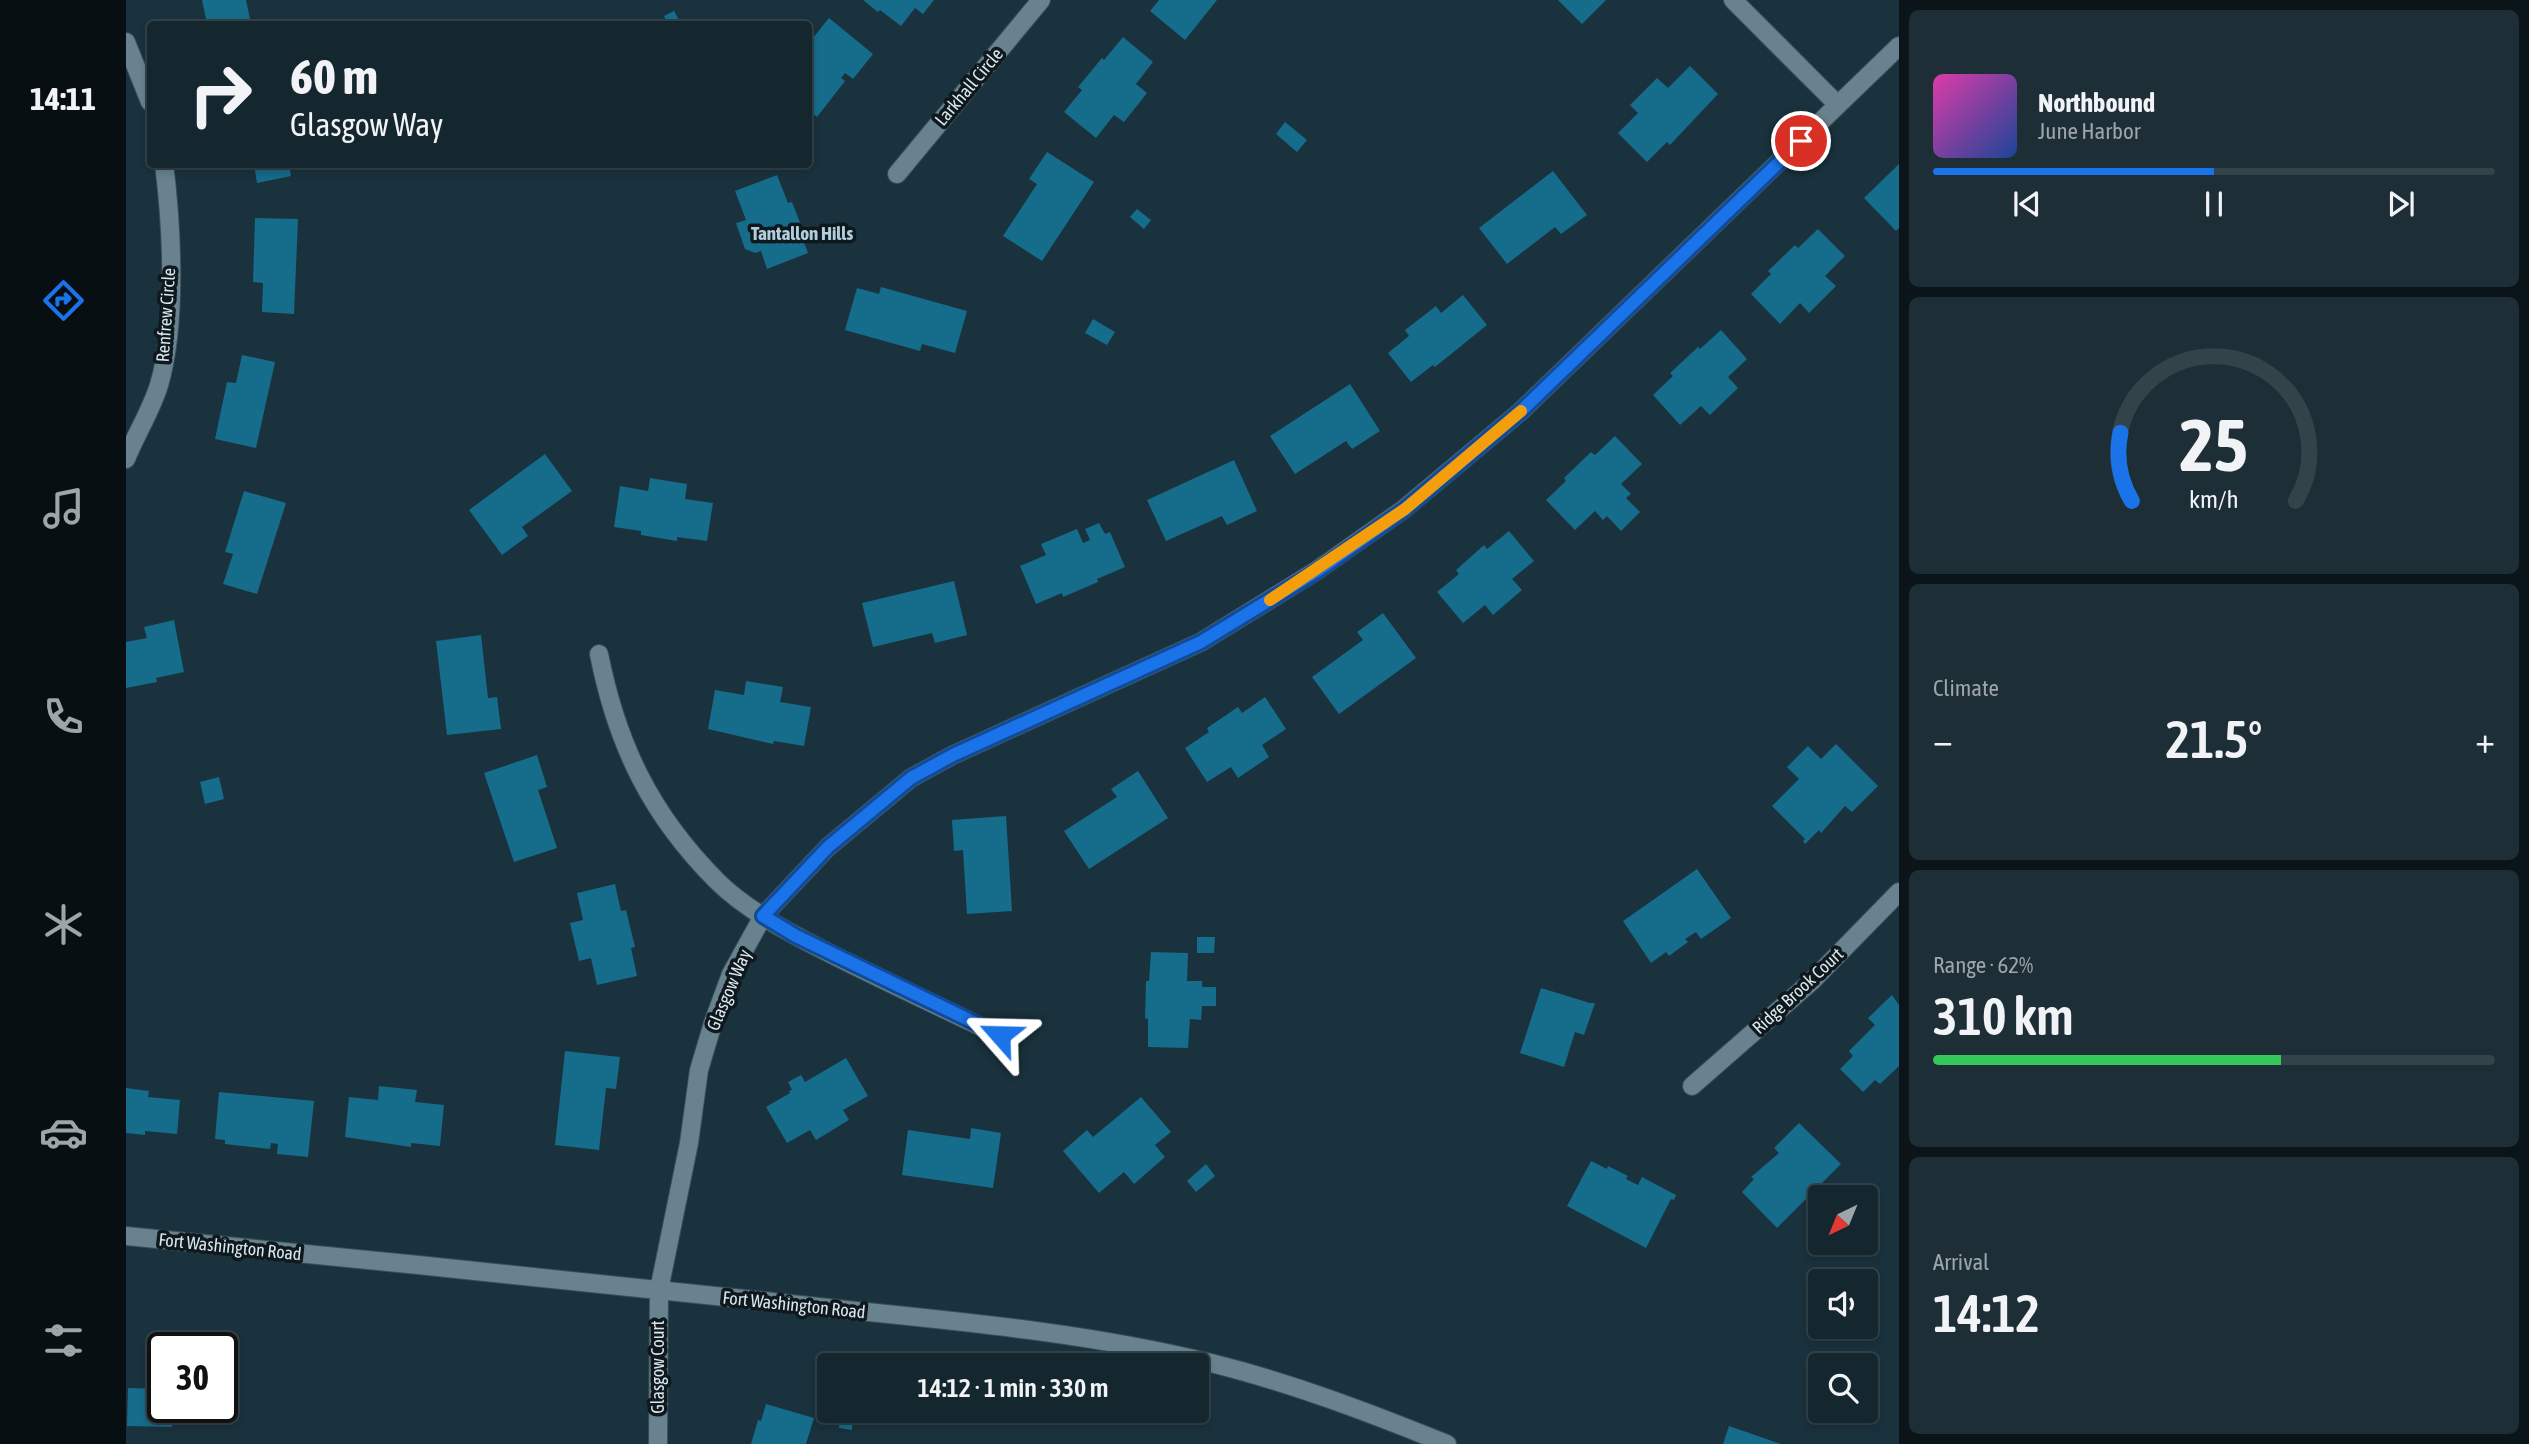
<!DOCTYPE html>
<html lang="en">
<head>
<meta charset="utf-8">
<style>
	body { margin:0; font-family:"Asap Condensed",sans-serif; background:#1d2e36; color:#f1f3f6; height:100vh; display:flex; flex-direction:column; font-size:26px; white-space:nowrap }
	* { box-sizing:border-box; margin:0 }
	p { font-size:23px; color:#9da5aa }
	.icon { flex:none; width:38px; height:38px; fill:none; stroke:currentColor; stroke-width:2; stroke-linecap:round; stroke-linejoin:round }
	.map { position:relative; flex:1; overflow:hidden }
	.drawer { display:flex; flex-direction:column; gap:10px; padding:10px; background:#0b1519; width:630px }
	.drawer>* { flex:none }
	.guide { position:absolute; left:21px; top:21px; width:665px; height:147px; border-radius:7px; box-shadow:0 4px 10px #0003,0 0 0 2px #33434a; background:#14262e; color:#f1f3f6; overflow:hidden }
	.needle { width:46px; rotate:223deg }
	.buttons { position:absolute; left:1682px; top:1185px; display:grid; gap:14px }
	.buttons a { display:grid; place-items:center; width:70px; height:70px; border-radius:7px; background:#14262e; box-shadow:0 4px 10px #0003,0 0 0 2px #33434a; font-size:35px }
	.speed { position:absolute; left:21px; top:1332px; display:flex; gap:14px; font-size:35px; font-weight:700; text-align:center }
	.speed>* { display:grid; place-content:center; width:91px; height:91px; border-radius:50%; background:#14262e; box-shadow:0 4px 10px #0003,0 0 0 2px #33434a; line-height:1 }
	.speed .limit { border:4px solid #111; border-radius:10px; background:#fff; color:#111 }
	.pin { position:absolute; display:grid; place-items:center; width:60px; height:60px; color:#fff; margin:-30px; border:4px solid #fff; border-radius:50%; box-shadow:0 2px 7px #0007 }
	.me { position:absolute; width:77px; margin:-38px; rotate:295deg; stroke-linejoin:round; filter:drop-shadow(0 0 5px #0008) }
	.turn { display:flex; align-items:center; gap:24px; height:147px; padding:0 28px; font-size:32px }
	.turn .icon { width:91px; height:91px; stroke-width:2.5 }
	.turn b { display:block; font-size:49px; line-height:60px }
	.big { font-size:52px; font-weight:600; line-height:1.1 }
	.drawer .widget { flex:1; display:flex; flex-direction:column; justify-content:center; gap:10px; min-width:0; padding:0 24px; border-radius:10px; background:#1d2e36 }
	.drawer .dial { align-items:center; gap:0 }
	.dial svg { height:182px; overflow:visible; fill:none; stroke:#33434a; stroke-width:7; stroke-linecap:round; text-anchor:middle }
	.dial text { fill:#f1f3f6; stroke:none }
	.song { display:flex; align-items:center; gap:21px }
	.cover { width:84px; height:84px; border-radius:10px; background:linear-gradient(135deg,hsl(320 70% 55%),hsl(220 70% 35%)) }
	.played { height:7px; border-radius:4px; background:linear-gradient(90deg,#1a73e8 50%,#33434a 50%) }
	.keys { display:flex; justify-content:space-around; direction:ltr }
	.heat { display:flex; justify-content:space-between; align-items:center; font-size:38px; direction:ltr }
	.charge { height:10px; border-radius:5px; background:linear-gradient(90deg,#34c759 62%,#33434a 0) }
	.trip { position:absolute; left:691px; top:1353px; width:392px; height:70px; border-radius:7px; background:#14262e; box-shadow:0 4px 10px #0003,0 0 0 2px #33434a; font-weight:600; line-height:70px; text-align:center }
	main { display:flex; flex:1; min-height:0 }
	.tab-bar { display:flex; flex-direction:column; width:126px; justify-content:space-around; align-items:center; background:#080f12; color:#9da5aa }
	.tab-bar .icon { width:49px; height:49px }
	.tab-bar .active { color:#1a73e8 }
	.tab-bar b { font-size:32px; color:#f1f3f6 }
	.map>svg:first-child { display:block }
</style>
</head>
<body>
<main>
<nav class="tab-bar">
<b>14:11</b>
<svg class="icon active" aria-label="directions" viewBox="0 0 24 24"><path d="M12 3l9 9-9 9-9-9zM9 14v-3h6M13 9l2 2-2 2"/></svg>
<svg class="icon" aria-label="music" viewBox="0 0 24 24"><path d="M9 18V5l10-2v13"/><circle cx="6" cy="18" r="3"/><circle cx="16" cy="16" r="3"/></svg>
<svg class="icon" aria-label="phone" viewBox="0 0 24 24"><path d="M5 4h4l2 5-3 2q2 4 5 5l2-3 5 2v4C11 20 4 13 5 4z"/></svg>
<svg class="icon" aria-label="climate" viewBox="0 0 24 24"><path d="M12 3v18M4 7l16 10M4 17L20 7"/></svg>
<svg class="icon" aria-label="car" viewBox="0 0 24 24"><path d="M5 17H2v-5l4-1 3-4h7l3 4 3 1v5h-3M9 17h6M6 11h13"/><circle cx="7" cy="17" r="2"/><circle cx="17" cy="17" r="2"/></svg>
<svg class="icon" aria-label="filters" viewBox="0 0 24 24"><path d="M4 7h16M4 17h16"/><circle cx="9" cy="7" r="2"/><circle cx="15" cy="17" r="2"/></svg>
</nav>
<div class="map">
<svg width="1773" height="1444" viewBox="0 0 1773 1444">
	<rect width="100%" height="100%" fill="#1a323d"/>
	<path fill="#166c8b" d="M76 0H120L125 24H81Z
		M737 0H808L797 14 789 8 775 26 754 10 752 12Z
		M1033 0H1091L1059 40 1024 11Z
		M1432 0H1480L1456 24Z
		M548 11 553 20 542 24 538 16Z
		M703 18 747 54 727 79 719 73 715 78 719 81 691 117 686 113 682 117V44Z
		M997 37 1027 62 1010 84 1021 93 998 122 988 115 970 138 938 112 956 90 952 87 976 58 978 60Z
		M1564 66 1592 94 1544 145 1541 142 1521 162 1492 133 1512 113 1504 105 1531 78 1542 88Z
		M1159 122 1181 140 1171 152 1150 134Z
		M921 152 968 182 916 261 877 236 911 184 903 179Z
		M128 164H163L165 176 131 183Z
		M1773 164V228L1770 231 1738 198Z
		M1427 171 1461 215 1435 234 1429 227 1381 264 1353 228Z
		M651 175 662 203 666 202 678 233 675 234 682 253 641 269 635 251 629 253 619 249 610 223 620 220 609 191Z
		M1011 209 1025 220 1018 229 1004 217Z
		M129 218 172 219 168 314 136 312 137 283 127 282Z
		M1692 229 1719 256 1699 276 1710 286 1683 313 1674 303 1654 324 1625 294 1645 274 1642 271 1669 245 1672 248Z
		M755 287 841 311 829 353 796 344 794 351 719 330 731 288 753 294Z
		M1337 295 1361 325 1309 367 1307 365 1285 382 1262 353 1283 336 1279 330 1310 306 1315 313Z
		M967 319 989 332 981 345 959 333Z
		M1595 330 1621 359 1602 377 1612 388 1584 415 1575 406 1554 425 1527 395 1547 376 1544 373 1572 347 1574 349Z
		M116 355 149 362 130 448 89 439 101 382 110 383Z
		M1224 384 1254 431 1226 449 1220 441 1169 474 1144 436Z
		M1489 436 1516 464 1495 484 1505 494 1500 498 1514 512 1495 531 1481 516 1477 520 1469 511 1449 530 1420 500 1440 481 1438 478 1465 452 1469 455Z
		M419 454 446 491 396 527 402 536 376 555 343 510Z
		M1108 460 1131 511 1101 525 1096 516 1040 541 1021 500Z
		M524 478 561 484 559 499 587 503 581 541 551 537V541L515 535V531L488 527 494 486 522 491Z
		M118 491 160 503 131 594 97 584 107 554 99 552Z
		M973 523 979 534 984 532 999 567 971 579 972 582 937 597 936 593 910 604 894 566 920 555 915 544 951 529 957 543 964 540 959 529Z
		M1383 531 1408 561 1386 579 1396 590 1367 615 1359 605 1337 623 1311 592 1333 574 1330 570 1358 545 1361 549Z
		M828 581 841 635 809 643 806 633 747 647 736 603Z
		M1257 613 1290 658 1213 714 1186 677 1237 640 1231 632Z
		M48 620 58 672 30 678 31 682 0 688V642L21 638 18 627Z
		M355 635 362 698 371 697 375 729 321 735 310 641Z
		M620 681 657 687 654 702 685 707 678 746 648 741 647 744 582 729 589 690 618 695Z
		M1139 697 1160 729 1136 745 1143 757 1112 778 1105 767 1081 782 1059 748 1083 732 1081 728 1112 707 1116 713Z
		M1710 744 1752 786 1726 812 1719 806 1695 833 1693 830 1679 844 1677 841 1679 839 1646 806 1673 779 1661 767 1682 746 1695 759Z
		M411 755 421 787 412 790 431 848 388 862 358 773Z
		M1012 771 1042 818 963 869 938 831 991 797 985 789Z
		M93 777 98 799 79 804 74 782Z
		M880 816 886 911 841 914 837 850 828 851 826 820Z
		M1571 869 1605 918 1575 939 1570 932 1559 939 1562 942 1543 956 1540 952 1525 963 1497 921Z
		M489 884 495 911 500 910 509 947 505 948 511 976 471 985 465 958 453 961 444 923 457 920 451 893Z
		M1071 937H1089L1088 953H1071Z
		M1025 952 1062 953 1061 981H1076V987H1090V1006H1076L1075 1020 1064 1019 1062 1048 1022 1047V1019L1019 1018 1020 981H1023Z
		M1415 988 1464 1003H1469L1458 1035 1449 1032 1438 1067 1394 1053Z
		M1766 995 1773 1005V1066L1754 1084 1749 1080 1737 1092 1714 1069 1727 1056 1723 1051 1749 1025 1742 1018Z
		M439 1051 494 1057 490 1089 480 1088 473 1150 429 1145Z
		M720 1058 742 1096 717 1110 723 1120 690 1140 684 1130 661 1143 640 1107 664 1093 663 1091 666 1090 662 1082 675 1075 679 1082Z
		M253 1086 291 1090 289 1102 318 1105 314 1146 285 1143V1147L219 1137 223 1097 252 1100Z
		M0 1088 23 1091 22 1097 54 1100 51 1134 19 1131V1135L0 1133Z
		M93 1092 188 1101 182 1157 151 1154 152 1144 145 1143 144 1149 99 1144V1140L89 1139Z
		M1015 1097 1045 1132 1029 1145 1039 1157 1008 1184 998 1172 973 1193 937 1151 961 1130 967 1137Z
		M1673 1123 1715 1164 1651 1228 1616 1192 1628 1179 1625 1177 1653 1153 1648 1148Z
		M845 1128 875 1133 867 1188 776 1175 782 1130 844 1139Z
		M1465 1161 1481 1169 1482 1166 1502 1176 1500 1179 1512 1185 1516 1177 1550 1195 1548 1200 1545 1199 1520 1248 1441 1206Z
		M1080 1164 1089 1176 1070 1192 1061 1181Z
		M68 1342 92 1343V1348H43V1344L68 1345Z
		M96 1348 105 1349 104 1415 47 1413 46 1427 1 1426 2 1388 37 1389V1407H96Z
		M640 1404 688 1418 680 1444H625L632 1420 635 1421Z
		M714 1414 727 1415 726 1430 713 1428Z
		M1603 1426 1655 1444H1597Z"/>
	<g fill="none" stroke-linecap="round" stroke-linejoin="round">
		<defs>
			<path id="minor" d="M1607 0 1712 105
				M0 42 24 102
				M771 174 915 0
				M0 459C10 434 25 411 33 385 51 324 46 227 38 164
				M473 654C491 745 525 815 591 881 621 911 669 936 707 955 762 983 819 1009 874 1036
				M1566 1086 1686 981 1773 892
				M532 1444 533 1290 563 1143 573 1070 587 1023 605 974 637 916 702 847 785 778 827 755 1075 642 1190 571 1278 509 1394 412 1773 46"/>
			<path id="secondary" d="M0 1236C213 1257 425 1278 638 1301 786 1318 939 1327 1085 1363 1166 1383 1244 1413 1321 1444"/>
		</defs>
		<use href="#minor" stroke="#3a4f58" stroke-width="20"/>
		<use href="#secondary" stroke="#3a4f58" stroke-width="20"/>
		<use href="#minor" stroke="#68838f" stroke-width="18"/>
		<use href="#secondary" stroke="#68838f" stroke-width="18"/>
	</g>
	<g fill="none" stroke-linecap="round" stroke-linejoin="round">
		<defs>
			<path id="route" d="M874 1035 670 936 637 916 702 847 785 778 827 755 1075 642 1191 571 1279 509 1394 412 1675 141"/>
		</defs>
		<use href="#route" stroke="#114b97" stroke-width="18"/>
		<use href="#route" stroke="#1a73e8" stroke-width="12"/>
		<path stroke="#f59e0b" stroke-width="12" d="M1144 600 1279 509 1395 411"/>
	</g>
	<g text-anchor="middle" stroke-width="7" stroke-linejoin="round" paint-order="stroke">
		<g font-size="18" fill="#d9e7ee" stroke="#0e181d">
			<text transform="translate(843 87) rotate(-50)" y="6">Larkhall Circle</text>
			<text transform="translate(40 315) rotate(-86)" y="6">Renfrew Circle</text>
			<text transform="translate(603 990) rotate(-67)" y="6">Glasgow Way</text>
			<text transform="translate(1672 991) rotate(-43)" y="6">Ridge Brook Court</text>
			<text transform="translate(104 1247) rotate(6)" y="6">Fort Washington Road</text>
			<text transform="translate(668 1305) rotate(6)" y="6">Fort Washington Road</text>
			<text transform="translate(532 1367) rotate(-90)" y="6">Glasgow Court</text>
		</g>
		<g font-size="19" font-weight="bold" fill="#b2cedc" stroke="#0e181d">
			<text x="676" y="240">Tantallon Hills</text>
		</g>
	</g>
</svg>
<div class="buttons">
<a><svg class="needle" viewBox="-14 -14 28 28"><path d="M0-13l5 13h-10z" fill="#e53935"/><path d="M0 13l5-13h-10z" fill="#9da5aa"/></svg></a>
<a><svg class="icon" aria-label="sound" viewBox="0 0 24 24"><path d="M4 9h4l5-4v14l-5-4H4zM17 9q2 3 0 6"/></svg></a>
<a><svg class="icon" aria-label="search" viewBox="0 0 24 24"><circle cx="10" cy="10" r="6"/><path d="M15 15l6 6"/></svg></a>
</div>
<div class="speed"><div class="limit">30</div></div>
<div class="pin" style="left:1675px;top:141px;background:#d93025"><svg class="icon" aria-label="arrive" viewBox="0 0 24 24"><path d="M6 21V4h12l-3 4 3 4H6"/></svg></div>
<svg class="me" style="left:874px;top:1035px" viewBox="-20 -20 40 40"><path d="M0-17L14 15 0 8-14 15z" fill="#1a73e8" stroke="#fff" stroke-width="4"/></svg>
<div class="trip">14:12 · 1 min · 330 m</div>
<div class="guide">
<div class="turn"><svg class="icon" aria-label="right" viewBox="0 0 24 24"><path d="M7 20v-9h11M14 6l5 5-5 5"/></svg><div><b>60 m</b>Glasgow Way</div></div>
</div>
</div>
<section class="drawer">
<div class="widget">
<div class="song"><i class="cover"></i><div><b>Northbound</b><p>June Harbor</p></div></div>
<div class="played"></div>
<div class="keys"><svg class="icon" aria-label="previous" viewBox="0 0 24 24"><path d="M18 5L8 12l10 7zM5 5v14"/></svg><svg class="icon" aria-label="pause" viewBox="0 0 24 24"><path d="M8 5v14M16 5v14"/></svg><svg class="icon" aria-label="next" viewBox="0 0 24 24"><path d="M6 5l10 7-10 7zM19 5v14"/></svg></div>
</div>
<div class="widget dial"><svg viewBox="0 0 100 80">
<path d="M14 69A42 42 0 1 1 86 69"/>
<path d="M14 69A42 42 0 0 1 9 39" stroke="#1a73e8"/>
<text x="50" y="56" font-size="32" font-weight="700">25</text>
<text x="50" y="72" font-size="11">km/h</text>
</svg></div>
<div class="widget"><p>Climate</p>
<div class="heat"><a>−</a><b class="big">21.5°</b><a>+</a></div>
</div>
<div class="widget"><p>Range · 62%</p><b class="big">310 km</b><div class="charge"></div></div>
<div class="widget"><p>Arrival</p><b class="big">14:12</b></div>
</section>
</main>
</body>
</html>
